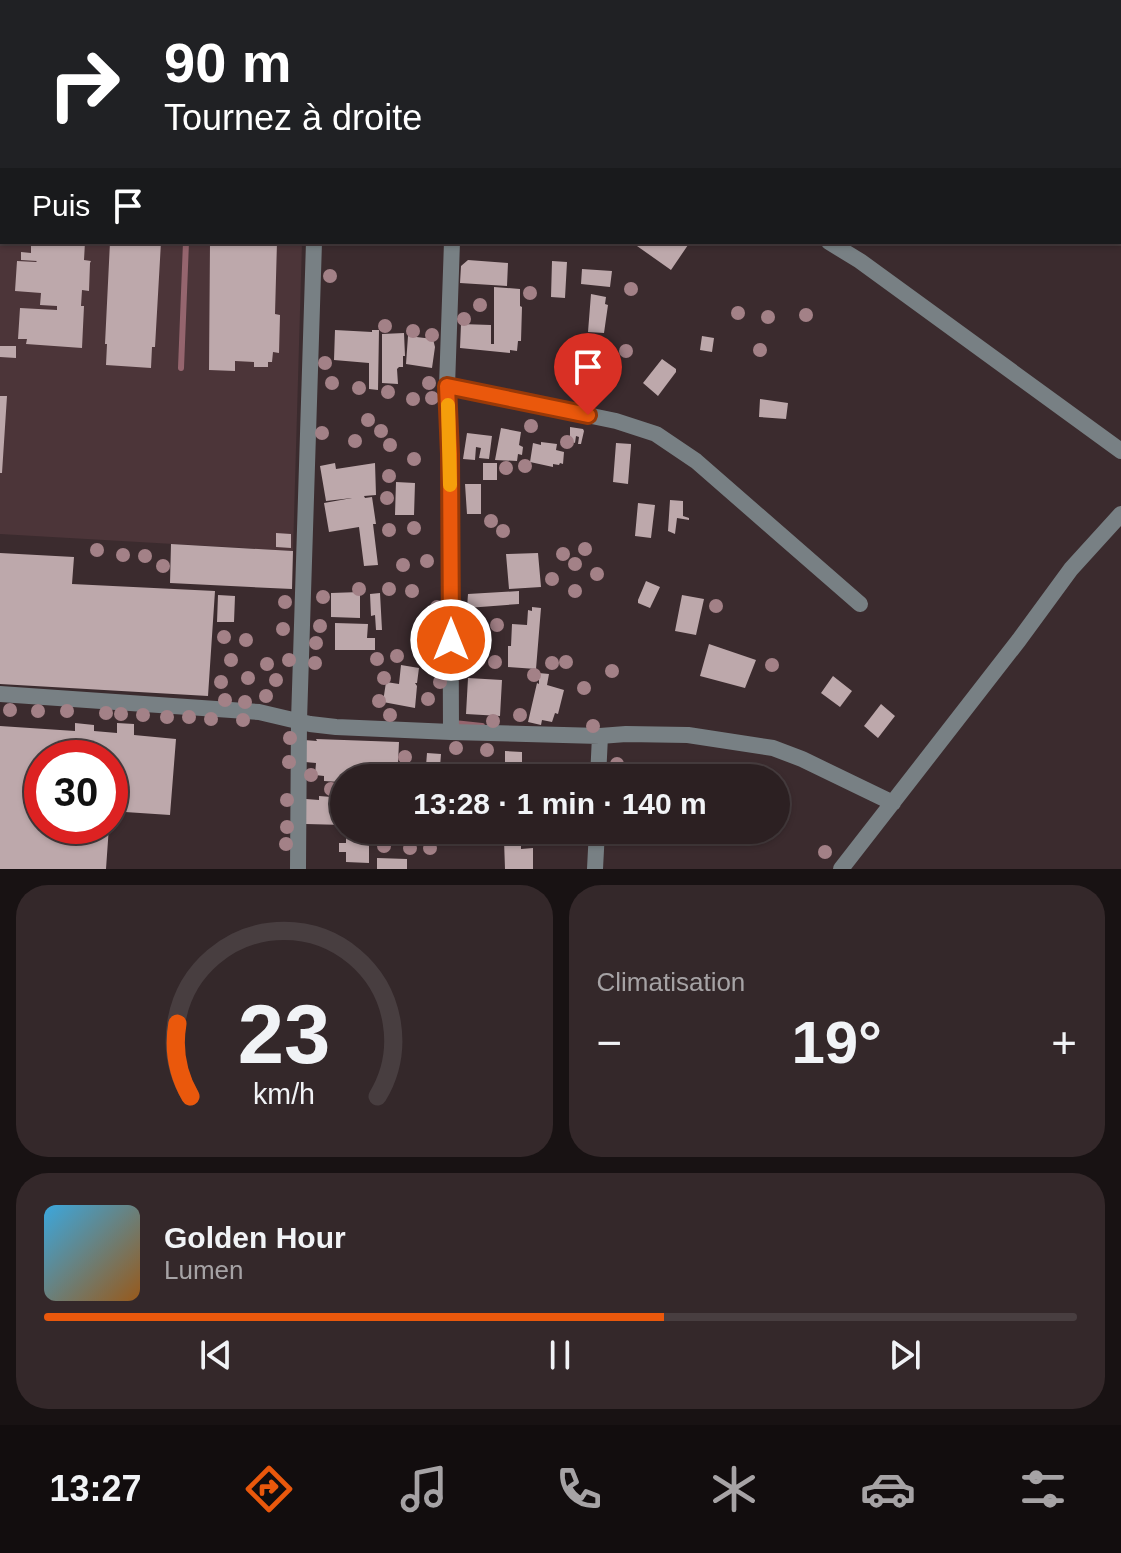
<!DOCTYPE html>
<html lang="fr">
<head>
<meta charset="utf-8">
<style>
	body { margin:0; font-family:Arial,sans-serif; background:#34282a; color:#f1f3f6; height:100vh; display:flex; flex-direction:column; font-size:30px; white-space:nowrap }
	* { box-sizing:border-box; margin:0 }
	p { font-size:26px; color:#a6a3a5 }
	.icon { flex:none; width:44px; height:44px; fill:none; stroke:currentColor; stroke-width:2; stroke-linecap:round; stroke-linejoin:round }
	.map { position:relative; height:869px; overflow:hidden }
	.side { display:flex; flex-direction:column; gap:16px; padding:16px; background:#181213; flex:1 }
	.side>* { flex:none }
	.banner { position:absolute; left:0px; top:0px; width:1122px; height:244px; box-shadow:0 2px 6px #0004,0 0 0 2px #483e40; background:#202124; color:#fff; overflow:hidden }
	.speed { position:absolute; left:24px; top:740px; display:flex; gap:16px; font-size:40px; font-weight:700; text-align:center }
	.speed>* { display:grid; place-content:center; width:104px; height:104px; border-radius:50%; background:#2c2022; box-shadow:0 2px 6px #0004,0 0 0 2px #483e40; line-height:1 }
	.speed .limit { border:12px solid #d22; background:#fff; color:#111 }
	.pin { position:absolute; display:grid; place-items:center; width:68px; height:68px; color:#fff; margin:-82px -34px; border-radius:50% 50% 50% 0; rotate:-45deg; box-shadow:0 0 8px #0007 }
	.pin .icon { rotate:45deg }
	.me { position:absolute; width:88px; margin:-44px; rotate:0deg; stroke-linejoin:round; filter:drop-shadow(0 0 6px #0008) }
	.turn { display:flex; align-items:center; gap:28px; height:168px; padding:0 32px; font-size:36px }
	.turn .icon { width:104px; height:104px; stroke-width:2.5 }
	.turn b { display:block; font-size:56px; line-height:68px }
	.then { display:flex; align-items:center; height:76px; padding:0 32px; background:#0003; gap:16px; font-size:30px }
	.big { font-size:60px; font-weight:600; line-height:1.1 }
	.side .tile { flex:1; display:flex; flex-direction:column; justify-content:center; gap:12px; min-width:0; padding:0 28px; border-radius:32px; background:#34282a }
	.side .dial { align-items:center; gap:0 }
	.dial svg { height:208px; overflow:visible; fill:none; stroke:#483e40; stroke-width:7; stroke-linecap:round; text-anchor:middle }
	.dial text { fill:#f1f3f6; stroke:none }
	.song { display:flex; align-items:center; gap:24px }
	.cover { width:96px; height:96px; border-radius:12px; background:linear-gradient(135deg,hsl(200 70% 55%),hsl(30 70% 35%)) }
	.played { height:8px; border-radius:4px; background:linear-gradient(90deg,#ea580c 60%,#483e40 60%) }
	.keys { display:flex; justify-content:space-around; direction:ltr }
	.heat { display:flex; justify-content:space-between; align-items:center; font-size:44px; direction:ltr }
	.side .tiles { flex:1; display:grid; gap:16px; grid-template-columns:1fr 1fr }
	.tile:last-child { grid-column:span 2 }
	.trip { position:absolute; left:330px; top:764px; width:460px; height:80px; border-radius:40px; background:#2c2022; box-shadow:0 2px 6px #0004,0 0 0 2px #483e40; font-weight:600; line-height:80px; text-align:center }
	.menu { display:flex; height:128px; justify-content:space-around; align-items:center; background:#120d0e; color:#a6a3a5 }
	.menu .icon { width:56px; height:56px }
	.menu .active { color:#ea580c }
	.menu b { font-size:36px; color:#f1f3f6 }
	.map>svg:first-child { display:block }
</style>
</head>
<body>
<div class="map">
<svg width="1121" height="869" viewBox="0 0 1121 869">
	<rect width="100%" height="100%" fill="#3b2b2e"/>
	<path fill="#4c3539" d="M0 74 2 75V242H302L293 551 0 534Z"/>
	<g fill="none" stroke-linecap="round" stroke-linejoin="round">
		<path stroke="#95656e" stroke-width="6" d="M1120 18H1121
			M181 368 186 242
			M454 723 482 726"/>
	</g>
	<path fill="#bda8ab" d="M31 242H85L84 260 91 261 90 263 89 291 82 290 81 306H84L82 348 26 344 27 339H18L20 308 57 310V306L40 305 41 293 15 291 17 261 36 262 37 261 21 260V252L31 253Z
		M110 242H161L155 347H152L151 368 106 365 107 344H105Z
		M210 242H277L275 314 280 315 279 353 273 352 272 362H268V367H254V362L235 361V371L209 370Z
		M640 242H686L688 245 671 270 637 246Z
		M468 260 508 263 507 286 460 283 461 266Z
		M552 261 567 262 565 298 551 297Z
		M582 269 612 271 610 287 581 284Z
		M494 287 520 289V306L522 307 521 341H518L517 351 510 350V353L460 348 461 324 491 325V344H494Z
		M591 294 606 297 605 304 608 305 604 333 588 332Z
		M335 330 372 332V330H379L378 390 369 389V363L334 360Z
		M404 333 405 356H403V367H399L397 369 398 384 382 383V334Z
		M408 336 433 339 435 347 432 368 406 364Z
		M702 336 714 338 712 352 700 350Z
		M0 346H16V358L0 357Z
		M662 359 676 369V372L658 396 643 383Z
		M0 396H7L2 473H0Z
		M760 399 788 403 786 419 759 417Z
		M570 427 583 429 584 431 581 444H578L579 437 576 436 575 443 570 441Z
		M501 428 521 432 519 445 523 447 522 455 518 454 517 461 495 460Z
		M467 433 492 436 489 459 479 458 481 448 476 447 475 460 463 459Z
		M541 442 557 444 556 450 564 452 563 464 560 463 559 465 553 464V467L530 462 533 443 541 445Z
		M616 443 631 444V446L628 484 613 482Z
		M335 463 336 469 375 463 376 495 364 496 365 498 372 497 376 524H373L378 565 364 566 359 527 329 532 324 503 352 498 326 501 320 466Z
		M483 463H497V480H483Z
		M396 482 415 483 414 515H395Z
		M465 484H481V514H467Z
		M670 500 683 501V516L689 518V520L677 518 675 534 668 531Z
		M638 503 655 505 651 538 635 536Z
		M276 533 291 534V548L276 547Z
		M171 544 293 551 292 589 170 583Z
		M0 553 74 557 72 584 215 591 208 696 0 684Z
		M538 553 541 587 509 589 506 554Z
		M646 581 660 587 650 608 638 603V600Z
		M519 591V604L467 608 468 594Z
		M360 592V618L331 617V593Z
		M380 593 382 630H376L375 615 371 616 370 594Z
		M218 595 235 596 234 622H217Z
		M682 595 704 599 696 635 675 631Z
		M532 607 541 608 536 669 508 667V646H511L512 624 527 625 528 610 532 611Z
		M335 623 368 624 367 638H375V650H335Z
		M709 644 756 660 745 688 700 676Z
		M401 665 419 668 417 683H415L417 686 415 708 383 702 386 682 399 684Z
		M539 673 549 674 547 685 564 690 558 714 555 713 552 722 542 720 541 725 528 722 537 683 539 684Z
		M833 676 852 691 840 707 821 693Z
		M468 678 502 680 500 716 466 714Z
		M881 704 895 716 878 738 864 726Z
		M75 723 94 725V731L117 733V723L134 724V735L176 739 170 815 110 811V758H42V826H109L106 869H0V726L75 731Z
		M316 739 399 742 398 764H360V777L340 776V782L324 781V776L315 775 316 763 305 762 304 740 317 741Z
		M505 751 522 752V778H505Z
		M427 753 441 754 440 767 426 766Z
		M537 768 570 774V768L581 770V778H537Z
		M319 796 344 798V825L306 824V799L319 800Z
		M375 830H429V837L396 834V839H369V863L346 862V852H339V843H346V831L375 832Z
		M463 830H495L494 840 463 837Z
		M521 839V849L533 848V869H505L504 840Z
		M377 858 407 859V869H377Z"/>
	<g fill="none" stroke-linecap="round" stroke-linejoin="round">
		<path stroke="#788084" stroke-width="16" d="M709 2 710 0
			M0 59H2
			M829 242 860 261 1121 451
			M447 386 616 421 656 434 696 461 860 604
			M0 694 259 712 310 724 336 727 451 732 600 736 626 734 688 735 773 748 802 759 893 803
			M451 732 450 454 447 386 452 242
			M598 778 600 736
			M298 869 299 721 314 242
			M595 869 597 830
			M841 869 1019 640 1071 569 1121 514"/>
	</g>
	<g fill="#a38187">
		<circle cx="330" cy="276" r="7"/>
		<circle cx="631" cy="289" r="7"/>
		<circle cx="530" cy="293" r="7"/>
		<circle cx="480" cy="305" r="7"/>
		<circle cx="738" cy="313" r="7"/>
		<circle cx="806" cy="315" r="7"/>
		<circle cx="768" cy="317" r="7"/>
		<circle cx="464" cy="319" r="7"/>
		<circle cx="385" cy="326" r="7"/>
		<circle cx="413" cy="331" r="7"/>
		<circle cx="432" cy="335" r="7"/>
		<circle cx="760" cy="350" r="7"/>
		<circle cx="626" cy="351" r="7"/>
		<circle cx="325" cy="363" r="7"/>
		<circle cx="332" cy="383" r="7"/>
		<circle cx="429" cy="383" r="7"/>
		<circle cx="359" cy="388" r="7"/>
		<circle cx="388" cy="392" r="7"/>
		<circle cx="432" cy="398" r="7"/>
		<circle cx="413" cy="399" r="7"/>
		<circle cx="368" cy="420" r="7"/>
		<circle cx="531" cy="426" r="7"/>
		<circle cx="381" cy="431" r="7"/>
		<circle cx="322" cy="433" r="7"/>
		<circle cx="355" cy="441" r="7"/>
		<circle cx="567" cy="442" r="7"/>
		<circle cx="390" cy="445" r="7"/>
		<circle cx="414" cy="459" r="7"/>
		<circle cx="525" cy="466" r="7"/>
		<circle cx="506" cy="468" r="7"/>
		<circle cx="389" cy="476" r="7"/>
		<circle cx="387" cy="498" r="7"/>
		<circle cx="491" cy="521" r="7"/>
		<circle cx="414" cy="528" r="7"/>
		<circle cx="389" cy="530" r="7"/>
		<circle cx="503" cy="531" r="7"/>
		<circle cx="585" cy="549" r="7"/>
		<circle cx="97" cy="550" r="7"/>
		<circle cx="563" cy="554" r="7"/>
		<circle cx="123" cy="555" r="7"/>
		<circle cx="145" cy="556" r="7"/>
		<circle cx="427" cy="561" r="7"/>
		<circle cx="575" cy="564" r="7"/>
		<circle cx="403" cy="565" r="7"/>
		<circle cx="163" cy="566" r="7"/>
		<circle cx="597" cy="574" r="7"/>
		<circle cx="552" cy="579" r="7"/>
		<circle cx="359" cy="589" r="7"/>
		<circle cx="389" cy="589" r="7"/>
		<circle cx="412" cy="591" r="7"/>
		<circle cx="575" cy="591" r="7"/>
		<circle cx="323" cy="597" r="7"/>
		<circle cx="285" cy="602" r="7"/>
		<circle cx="716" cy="606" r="7"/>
		<circle cx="437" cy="607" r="7"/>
		<circle cx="439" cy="625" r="7"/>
		<circle cx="497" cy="625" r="7"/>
		<circle cx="320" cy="626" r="7"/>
		<circle cx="283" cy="629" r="7"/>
		<circle cx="468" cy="630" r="7"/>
		<circle cx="224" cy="637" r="7"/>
		<circle cx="246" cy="640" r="7"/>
		<circle cx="316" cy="643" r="7"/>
		<circle cx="433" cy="646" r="7"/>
		<circle cx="397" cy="656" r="7"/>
		<circle cx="377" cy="659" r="7"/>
		<circle cx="231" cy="660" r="7"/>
		<circle cx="289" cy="660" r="7"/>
		<circle cx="436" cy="661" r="7"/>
		<circle cx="478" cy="661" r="7"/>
		<circle cx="495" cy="662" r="7"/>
		<circle cx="566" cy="662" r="7"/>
		<circle cx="315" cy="663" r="7"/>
		<circle cx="552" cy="663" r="7"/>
		<circle cx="267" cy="664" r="7"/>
		<circle cx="772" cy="665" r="7"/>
		<circle cx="612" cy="671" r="7"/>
		<circle cx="534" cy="675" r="7"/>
		<circle cx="248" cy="678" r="7"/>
		<circle cx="384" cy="678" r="7"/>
		<circle cx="276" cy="680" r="7"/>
		<circle cx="221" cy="682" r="7"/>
		<circle cx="440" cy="682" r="7"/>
		<circle cx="584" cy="688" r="7"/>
		<circle cx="266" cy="696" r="7"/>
		<circle cx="428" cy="699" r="7"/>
		<circle cx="225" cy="700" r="7"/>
		<circle cx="379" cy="701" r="7"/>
		<circle cx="245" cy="702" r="7"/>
		<circle cx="10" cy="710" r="7"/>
		<circle cx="38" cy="711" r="7"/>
		<circle cx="67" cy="711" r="7"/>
		<circle cx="106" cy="713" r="7"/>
		<circle cx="121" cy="714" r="7"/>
		<circle cx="143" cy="715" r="7"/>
		<circle cx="390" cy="715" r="7"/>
		<circle cx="520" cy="715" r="7"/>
		<circle cx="167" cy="717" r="7"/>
		<circle cx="189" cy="717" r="7"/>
		<circle cx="211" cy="719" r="7"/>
		<circle cx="243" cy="720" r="7"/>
		<circle cx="493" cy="721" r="7"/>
		<circle cx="593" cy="726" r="7"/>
		<circle cx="290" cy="738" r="7"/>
		<circle cx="456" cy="748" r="7"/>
		<circle cx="487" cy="750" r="7"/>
		<circle cx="405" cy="757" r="7"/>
		<circle cx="289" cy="762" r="7"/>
		<circle cx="617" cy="764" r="7"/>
		<circle cx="311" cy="775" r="7"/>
		<circle cx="331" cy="789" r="7"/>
		<circle cx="287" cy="800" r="7"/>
		<circle cx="287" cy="827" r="7"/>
		<circle cx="286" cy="844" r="7"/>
		<circle cx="384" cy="846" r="7"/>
		<circle cx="410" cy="848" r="7"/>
		<circle cx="430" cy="848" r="7"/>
		<circle cx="825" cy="852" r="7"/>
	</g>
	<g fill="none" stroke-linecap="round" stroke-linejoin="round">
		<defs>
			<path id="route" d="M451 640 450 454 447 386 588 415"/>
		</defs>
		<use href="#route" stroke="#983908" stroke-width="20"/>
		<use href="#route" stroke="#ea580c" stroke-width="14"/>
		<path stroke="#f59e0b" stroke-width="14" d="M448 405 450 485"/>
	</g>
</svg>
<div class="speed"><div class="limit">30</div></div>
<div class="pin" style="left:588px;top:415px;background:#d93025"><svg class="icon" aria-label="arrive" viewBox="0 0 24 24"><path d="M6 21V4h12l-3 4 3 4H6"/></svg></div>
<svg class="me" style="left:451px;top:640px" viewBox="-20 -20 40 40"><circle r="17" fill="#ea580c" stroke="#fff" stroke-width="3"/><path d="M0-11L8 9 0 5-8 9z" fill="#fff"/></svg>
<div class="trip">13:28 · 1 min · 140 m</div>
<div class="banner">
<div class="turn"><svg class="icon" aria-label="right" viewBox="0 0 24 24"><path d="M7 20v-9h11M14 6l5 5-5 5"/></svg><div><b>90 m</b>Tournez à droite</div></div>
<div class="then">Puis<svg class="icon" aria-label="arrive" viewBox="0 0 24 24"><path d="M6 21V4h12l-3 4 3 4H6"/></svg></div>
</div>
</div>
<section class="side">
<div class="tiles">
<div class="tile dial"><svg viewBox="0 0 100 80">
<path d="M14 69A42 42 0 1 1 86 69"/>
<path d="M14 69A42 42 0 0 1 9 41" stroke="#ea580c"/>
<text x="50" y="56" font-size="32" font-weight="700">23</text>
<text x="50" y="72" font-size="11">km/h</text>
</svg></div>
<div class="tile"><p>Climatisation</p>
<div class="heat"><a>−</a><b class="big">19°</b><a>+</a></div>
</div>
<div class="tile">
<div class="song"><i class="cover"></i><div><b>Golden Hour</b><p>Lumen</p></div></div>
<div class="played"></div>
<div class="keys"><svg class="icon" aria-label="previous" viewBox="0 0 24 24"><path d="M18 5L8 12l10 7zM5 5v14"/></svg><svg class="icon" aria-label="pause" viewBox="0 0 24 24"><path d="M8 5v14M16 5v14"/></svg><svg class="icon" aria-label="next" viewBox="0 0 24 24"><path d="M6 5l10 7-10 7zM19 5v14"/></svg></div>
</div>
</div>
</section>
<nav class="menu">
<b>13:27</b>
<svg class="icon active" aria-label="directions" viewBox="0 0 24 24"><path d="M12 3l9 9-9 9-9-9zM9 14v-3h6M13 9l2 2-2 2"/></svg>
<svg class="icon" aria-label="music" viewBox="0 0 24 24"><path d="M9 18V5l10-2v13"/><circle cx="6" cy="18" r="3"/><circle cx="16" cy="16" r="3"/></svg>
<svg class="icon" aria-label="phone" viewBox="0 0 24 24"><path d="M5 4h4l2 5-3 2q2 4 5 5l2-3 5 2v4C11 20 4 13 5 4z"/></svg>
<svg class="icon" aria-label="climate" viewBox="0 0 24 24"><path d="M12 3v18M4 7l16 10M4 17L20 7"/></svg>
<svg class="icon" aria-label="car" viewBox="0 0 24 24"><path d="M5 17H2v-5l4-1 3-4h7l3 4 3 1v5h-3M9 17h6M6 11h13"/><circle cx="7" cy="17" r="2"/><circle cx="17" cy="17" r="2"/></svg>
<svg class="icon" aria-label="filters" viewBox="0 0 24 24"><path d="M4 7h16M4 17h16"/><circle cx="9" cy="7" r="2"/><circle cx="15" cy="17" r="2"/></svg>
</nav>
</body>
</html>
